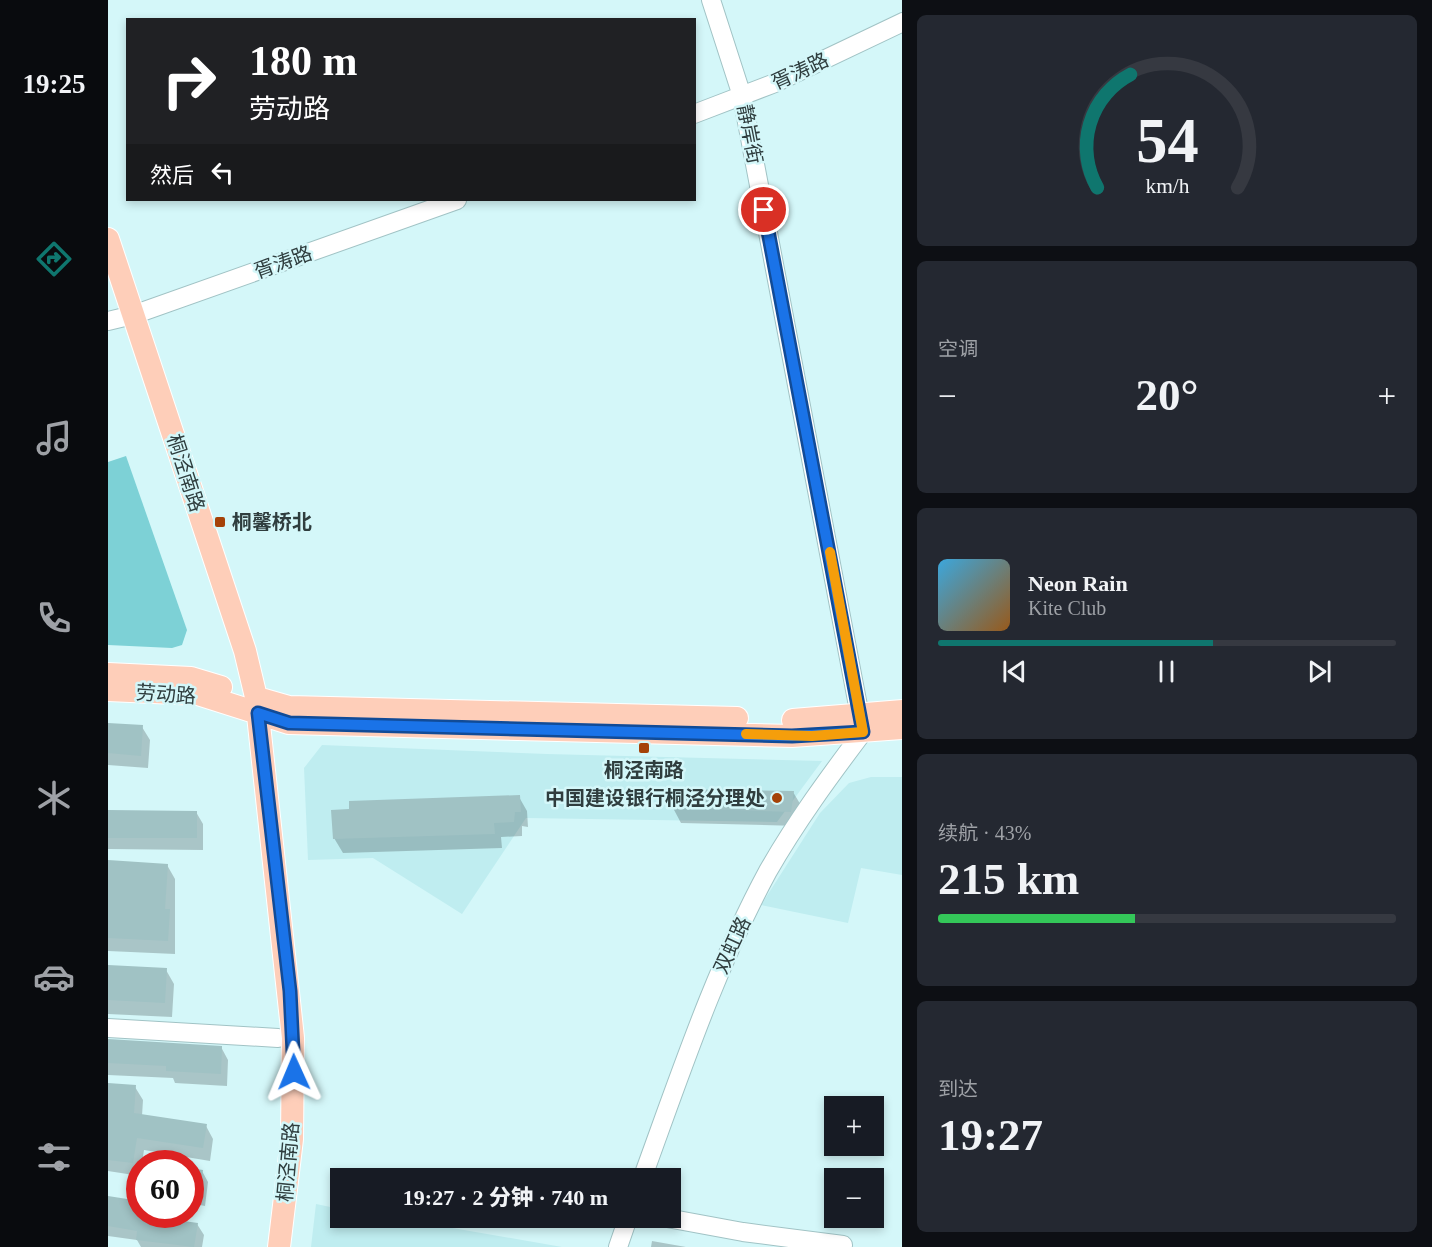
<!DOCTYPE html>
<html lang="zh">
<head>
<meta charset="utf-8">
<style>
	body { margin:0; font-family:"Times New Roman","Noto Sans SC",serif; background:#242831; color:#f1f3f6; height:100vh; display:flex; flex-direction:column; font-size:22px; white-space:nowrap }
	* { box-sizing:border-box; margin:0 }
	p { font-size:20px; color:#9ea1a6 }
	.icon { flex:none; width:33px; height:33px; fill:none; stroke:currentColor; stroke-width:2; stroke-linecap:round; stroke-linejoin:round }
	.map { position:relative; flex:1; overflow:hidden }
	.drawer { display:flex; flex-direction:column; gap:15px; padding:15px; background:#0d0f14; width:530px }
	.drawer>* { flex:none }
	.hud { position:absolute; left:18px; top:18px; width:570px; height:183px; border-radius:0px; box-shadow:0 3px 9px #0003; background:#202124; color:#fff; overflow:hidden }
	.tools { position:absolute; left:716px; top:1096px; display:grid; gap:12px }
	.tools a { display:grid; place-items:center; width:60px; height:60px; border-radius:0px; background:#171b24; box-shadow:0 3px 9px #0003; font-size:30px }
	.speed { position:absolute; left:18px; top:1150px; display:flex; gap:12px; font-size:30px; font-weight:700; text-align:center }
	.speed>* { display:grid; place-content:center; width:78px; height:78px; border-radius:50%; background:#171b24; box-shadow:0 3px 9px #0003; line-height:1 }
	.speed .limit { border:9px solid #d22; background:#fff; color:#111 }
	.pin { position:absolute; display:grid; place-items:center; width:51px; height:51px; color:#fff; margin:-26px; border:3px solid #fff; border-radius:50%; box-shadow:0 2px 6px #0007 }
	.me { position:absolute; width:66px; margin:-33px; rotate:359deg; stroke-linejoin:round; filter:drop-shadow(0 0 4px #0008) }
	.turn { display:flex; align-items:center; gap:21px; height:126px; padding:0 24px; font-size:27px }
	.turn .icon { width:78px; height:78px; stroke-width:2.5 }
	.turn b { display:block; font-size:42px; line-height:51px }
	.then { display:flex; align-items:center; height:57px; padding:0 24px; background:#0003; gap:12px; font-size:22px }
	.big { font-size:45px; font-weight:800; line-height:1.1 }
	.drawer .card { flex:1; display:flex; flex-direction:column; justify-content:center; gap:9px; min-width:0; padding:0 21px; border-radius:9px; background:#242831 }
	.drawer .dial { align-items:center; gap:0 }
	.dial svg { height:156px; overflow:visible; fill:none; stroke:#363941; stroke-width:7; stroke-linecap:round; text-anchor:middle }
	.dial text { fill:#f1f3f6; stroke:none }
	.song { display:flex; align-items:center; gap:18px }
	.cover { width:72px; height:72px; border-radius:9px; background:linear-gradient(135deg,hsl(200 70% 55%),hsl(30 70% 35%)) }
	.played { height:6px; border-radius:3px; background:linear-gradient(90deg,#0f766e 60%,#363941 60%) }
	.keys { display:flex; justify-content:space-around; direction:ltr }
	.heat { display:flex; justify-content:space-between; align-items:center; font-size:33px; direction:ltr }
	.charge { height:9px; border-radius:4px; background:linear-gradient(90deg,#34c759 43%,#363941 0) }
	.trip { position:absolute; left:222px; top:1168px; width:351px; height:60px; border-radius:0px; background:#171b24; box-shadow:0 3px 9px #0003; font-weight:800; line-height:60px; text-align:center }
	main { display:flex; flex:1; min-height:0 }
	.dock { display:flex; flex-direction:column; width:108px; justify-content:space-around; align-items:center; background:#090b0e; color:#9ea1a6 }
	.dock .icon { width:42px; height:42px }
	.dock .on { color:#0f766e }
	.dock b { font-size:27px; color:#f1f3f6 }
	.map>svg:first-child { display:block }
</style>
</head>
<body>
<main>
<nav class="dock">
<b>19:25</b>
<svg class="icon on" aria-label="directions" viewBox="0 0 24 24"><path d="M12 3l9 9-9 9-9-9zM9 14v-3h6M13 9l2 2-2 2"/></svg>
<svg class="icon" aria-label="music" viewBox="0 0 24 24"><path d="M9 18V5l10-2v13"/><circle cx="6" cy="18" r="3"/><circle cx="16" cy="16" r="3"/></svg>
<svg class="icon" aria-label="phone" viewBox="0 0 24 24"><path d="M5 4h4l2 5-3 2q2 4 5 5l2-3 5 2v4C11 20 4 13 5 4z"/></svg>
<svg class="icon" aria-label="climate" viewBox="0 0 24 24"><path d="M12 3v18M4 7l16 10M4 17L20 7"/></svg>
<svg class="icon" aria-label="car" viewBox="0 0 24 24"><path d="M5 17H2v-5l4-1 3-4h7l3 4 3 1v5h-3M9 17h6M6 11h13"/><circle cx="7" cy="17" r="2"/><circle cx="17" cy="17" r="2"/></svg>
<svg class="icon" aria-label="filters" viewBox="0 0 24 24"><path d="M4 7h16M4 17h16"/><circle cx="9" cy="7" r="2"/><circle cx="15" cy="17" r="2"/></svg>
</nav>
<div class="map">
<svg width="795" height="1247" viewBox="0 0 795 1247">
	<rect width="100%" height="100%" fill="#d4f7f9"/>
	<path fill="#bfedf0" d="M214 745 439 754 714 761 669 822 418 818 354 914 265 858 200 860 196 768Z
		M763 777H794V875L753 868 740 923 653 905 712 813 741 783Z
		M208 1204 232 1209V1218H287L454 1247H203Z"/>
	<path fill="#7dd1d6" d="M18 456 79 630 74 645 64 648 0 645V462Z"/>
	<path fill="#0003" d="M0 724 34 727 42 740 40 768 0 765Z
		M685 792 694 807 691 826 573 823 565 808Z
		M411 797 419 811 420 827 414 826V836L393 837 394 848 235 853 226 838Z
		M0 812H88L95 824V850L0 849Z
		M0 862 59 865 67 879V954L0 951Z
		M0 966 58 970 66 984 64 1017 0 1014Z
		M0 1040 113 1047 120 1060 119 1086 67 1083 65 1078 0 1075Z
		M0 1084 27 1087 35 1100 34 1116 98 1126 105 1139 102 1161 36 1150 32 1176 0 1171Z
		M94 1171 100 1182 97 1206 82 1203Z
		M0 1198 26 1215 89 1224 96 1235 94 1247H33L29 1240 0 1236Z
		M544 1241 578 1247H543Z"/>
	<path fill="#a0c2c4" d="M0 723 35 725 33 756 0 753Z
		M563 789 686 791 683 812 563 808Z
		M412 795 413 812H407L406 822 386 823 387 834 225 839 223 810 241 809V801Z
		M0 810 89 811V838H0Z
		M0 860 60 864 57 909H62L60 941 0 938Z
		M0 965 59 968 57 1003 0 1000Z
		M0 1039 114 1046 113 1074 58 1071V1066L0 1063Z
		M0 1083 28 1085 26 1113 99 1124 95 1148 29 1138 25 1163 0 1160Z
		M82 1168 95 1170 89 1211 82 1210Z
		M0 1196 32 1201V1215L90 1223 86 1247 28 1240 29 1231 0 1226Z"/>
	<g fill="none" stroke-linecap="round" stroke-linejoin="round">
		<defs>
			<path id="minor" d="M586 114 667 83 795 22
				M0 321 25 315 349 200
				M0 1028 170 1038
				M534 1179C572 1075 607 969 660 871 688 822 721 777 755 732L634 96 603 0
				M559 1218 635 1232 735 1245
				M510 1247 520 1218"/>
			<path id="major" d="M0 239 137 651 148 697 185 1038 184 1139 171 1247
				M0 674 83 678 113 687
				M0 690 90 694 181 723 684 736 795 728
				M153 699 181 707 629 718
				M685 720 795 711"/>
		</defs>
		<use href="#minor" stroke="#a1c3c5" stroke-width="20"/>
		<use href="#major" stroke="#fff" stroke-width="24"/>
		<use href="#minor" stroke="#fff" stroke-width="18"/>
		<use href="#major" stroke="#feceb9" stroke-width="22"/>
	</g>
	<g fill="none" stroke-linecap="round" stroke-linejoin="round">
		<defs>
			<path id="route" d="M186 1072 182 991 150 713 181 723 684 736 755 732 656 210"/>
		</defs>
		<use href="#route" stroke="#114b97" stroke-width="15"/>
		<use href="#route" stroke="#1a73e8" stroke-width="10"/>
		<path stroke="#f59e0b" stroke-width="10" d="M638 734 704 736 755 732 722 552"/>
	</g>
	<g fill="#a54208" stroke="#d4f7f9" stroke-width="2">
		<rect x="106" y="516" width="12" height="12" rx="3"/>
		<rect x="530" y="742" width="12" height="12" rx="3"/>
		<circle cx="669" cy="798" r="6"/>
	</g>
	<g text-anchor="middle" stroke-width="5" stroke-linejoin="round" paint-order="stroke">
		<g font-size="20" fill="#2f3d3e" stroke="#d4f7f9">
			<text transform="translate(692 71) rotate(-25)" y="7">胥涛路</text>
			<text transform="translate(642 134) rotate(79)" y="7">静岸街</text>
			<text transform="translate(175 262) rotate(-20)" y="7">胥涛路</text>
			<text transform="translate(78 473) rotate(72)" y="7">桐泾南路</text>
			<text transform="translate(58 694) rotate(4)" y="7">劳动路</text>
			<text transform="translate(624 945) rotate(-65)" y="7">双虹路</text>
			<text transform="translate(180 1162) rotate(-85)" y="7">桐泾南路</text>
		</g>
		<g font-size="20" font-weight="bold" fill="#2f3d3e" stroke="#d4f7f9" text-anchor="start">
			<text x="124" y="529">桐馨桥北</text>
			<text x="536" y="777" text-anchor="middle">桐泾南路</text>
			<text x="657" y="805" text-anchor="end">中国建设银行桐泾分理处</text>
		</g>
	</g>
</svg>
<div class="tools">
<a>+</a>
<a>−</a>
</div>
<div class="speed"><div class="limit">60</div></div>
<div class="pin" style="left:656px;top:210px;background:#d93025"><svg class="icon" aria-label="arrive" viewBox="0 0 24 24"><path d="M6 21V4h12l-3 4 3 4H6"/></svg></div>
<svg class="me" style="left:186px;top:1072px" viewBox="-20 -20 40 40"><path d="M0-17L14 15 0 8-14 15z" fill="#1a73e8" stroke="#fff" stroke-width="4"/></svg>
<div class="trip">19:27 · 2 分钟 · 740 m</div>
<div class="hud">
<div class="turn"><svg class="icon" aria-label="right" viewBox="0 0 24 24"><path d="M7 20v-9h11M14 6l5 5-5 5"/></svg><div><b>180 m</b>劳动路</div></div>
<div class="then">然后<svg class="icon" aria-label="left" viewBox="0 0 24 24"><path d="M17 20v-9H6M10 6l-5 5 5 5"/></svg></div>
</div>
</div>
<section class="drawer">
<div class="card dial"><svg viewBox="0 0 100 80">
<path d="M14 69A42 42 0 1 1 86 69"/>
<path d="M14 69A42 42 0 0 1 31 11" stroke="#0f766e"/>
<text x="50" y="56" font-size="32" font-weight="700">54</text>
<text x="50" y="72" font-size="11">km/h</text>
</svg></div>
<div class="card"><p>空调</p>
<div class="heat"><a>−</a><b class="big">20°</b><a>+</a></div>
</div>
<div class="card">
<div class="song"><i class="cover"></i><div><b>Neon Rain</b><p>Kite Club</p></div></div>
<div class="played"></div>
<div class="keys"><svg class="icon" aria-label="previous" viewBox="0 0 24 24"><path d="M18 5L8 12l10 7zM5 5v14"/></svg><svg class="icon" aria-label="pause" viewBox="0 0 24 24"><path d="M8 5v14M16 5v14"/></svg><svg class="icon" aria-label="next" viewBox="0 0 24 24"><path d="M6 5l10 7-10 7zM19 5v14"/></svg></div>
</div>
<div class="card"><p>续航 · 43%</p><b class="big">215 km</b><div class="charge"></div></div>
<div class="card"><p>到达</p><b class="big">19:27</b></div>
</section>
</main>
</body>
</html>
